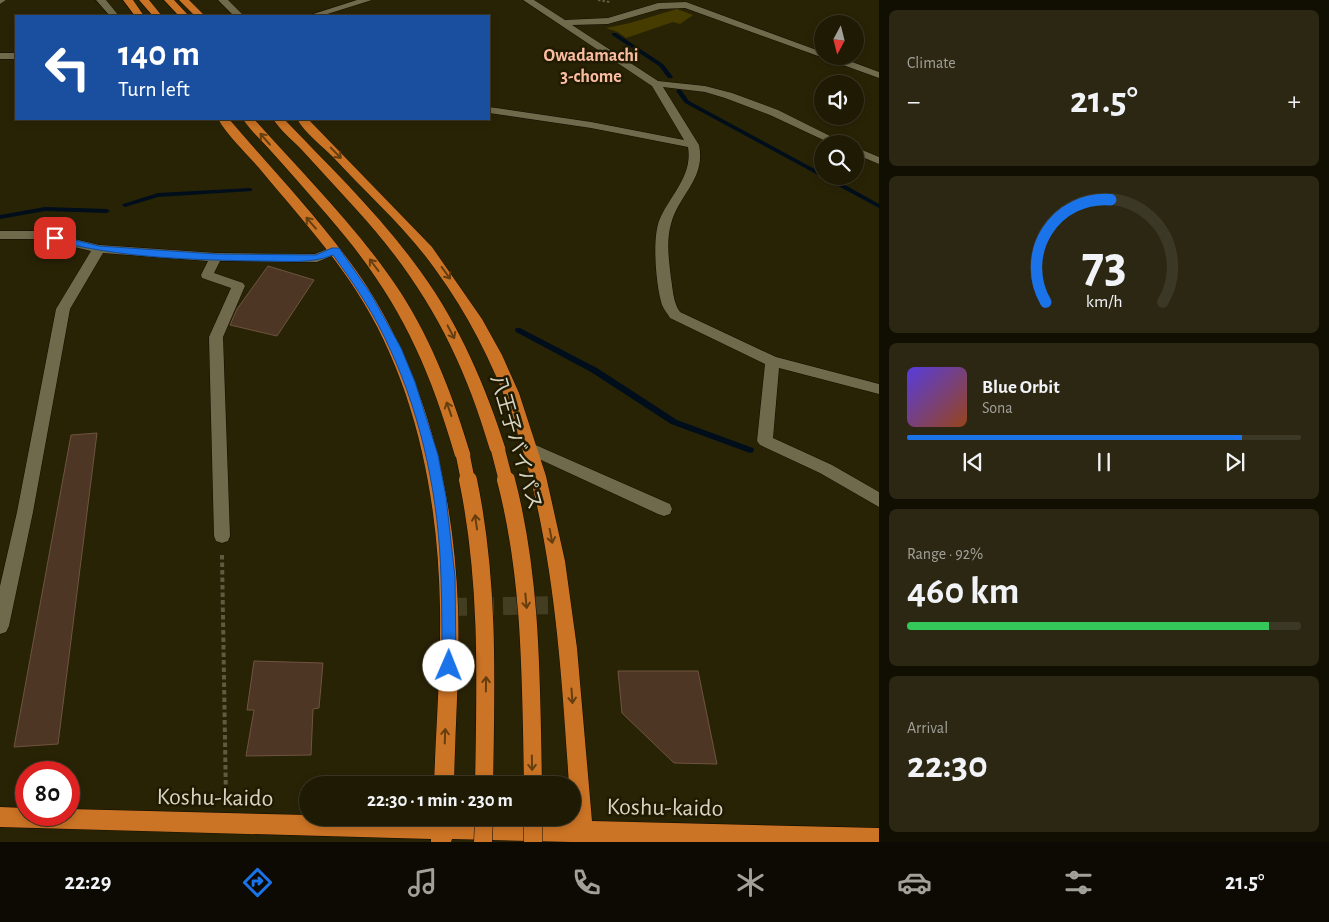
<!DOCTYPE html>
<html lang="en">
<head>
<meta charset="utf-8">
<style>
	body { margin:0; font-family:"Alegreya Sans","Noto Sans JP",sans-serif; background:#2c2713; color:#f1f3f6; height:100vh; display:flex; flex-direction:column; font-size:19px; white-space:nowrap }
	* { box-sizing:border-box; margin:0 }
	p { font-size:16px; color:#a1a19a }
	.icon { flex:none; width:28px; height:28px; fill:none; stroke:currentColor; stroke-width:2; stroke-linecap:round; stroke-linejoin:round }
	.map { position:relative; flex:1; overflow:hidden }
	.side { display:flex; flex-direction:column; gap:10px; padding:10px; background:#110e02; width:450px }
	.side>* { flex:none }
	.hud { position:absolute; left:15px; top:15px; width:475px; height:105px; border-radius:0px; box-shadow:0 2px 8px #0003,0 0 0 1px #3c3826; background:#1a4fa0; color:#fff; overflow:hidden }
	.needle { width:32px; rotate:187deg }
	.buttons { position:absolute; left:814px; top:15px; display:grid; gap:10px }
	.buttons a { display:grid; place-items:center; width:50px; height:50px; border-radius:50%; background:#1f1a04; box-shadow:0 2px 8px #0003,0 0 0 1px #3c3826; font-size:25px }
	.speed { position:absolute; left:15px; top:761px; display:flex; gap:10px; font-size:25px; font-weight:700; text-align:center }
	.speed>* { display:grid; place-content:center; width:65px; height:65px; border-radius:50%; background:#1f1a04; box-shadow:0 2px 8px #0003,0 0 0 1px #3c3826; line-height:1 }
	.speed .limit { border:8px solid #d22; background:#fff; color:#111 }
	.pin { position:absolute; display:grid; place-items:center; width:42px; height:42px; color:#fff; margin:-21px; border-radius:10px; box-shadow:0 2px 8px #0006 }
	.me { position:absolute; width:55px; margin:-28px; rotate:1deg; stroke-linejoin:round; filter:drop-shadow(0 0 4px #0008) }
	.turn { display:flex; align-items:center; gap:18px; height:105px; padding:0 20px; font-size:22px }
	.turn .icon { width:65px; height:65px; stroke-width:2.5 }
	.turn b { display:block; font-size:35px; line-height:42px }
	.big { font-size:38px; font-weight:600; line-height:1.1 }
	.side .card { flex:1; display:flex; flex-direction:column; justify-content:center; gap:8px; min-width:0; padding:0 18px; border-radius:8px; background:#2c2713 }
	.side .dial { align-items:center; gap:0 }
	.dial svg { height:130px; overflow:visible; fill:none; stroke:#3c3826; stroke-width:7; stroke-linecap:round; text-anchor:middle }
	.dial text { fill:#f1f3f6; stroke:none }
	.song { display:flex; align-items:center; gap:15px }
	.cover { width:60px; height:60px; border-radius:8px; background:linear-gradient(135deg,hsl(250 70% 55%),hsl(20 70% 35%)) }
	.played { height:5px; border-radius:2px; background:linear-gradient(90deg,#1a73e8 85%,#3c3826 85%) }
	.keys { display:flex; justify-content:space-around; direction:ltr }
	.heat { display:flex; justify-content:space-between; align-items:center; font-size:28px; direction:ltr }
	.charge { height:8px; border-radius:4px; background:linear-gradient(90deg,#34c759 92%,#3c3826 0) }
	.trip { position:absolute; left:299px; top:776px; width:282px; height:50px; border-radius:25px; background:#1f1a04; box-shadow:0 2px 8px #0003,0 0 0 1px #3c3826; font-weight:600; line-height:50px; text-align:center }
	.tab-bar { display:flex; height:80px; justify-content:space-around; align-items:center; background:#0c0a02; color:#a1a19a }
	.tab-bar .icon { width:35px; height:35px }
	.tab-bar .on { color:#1a73e8 }
	.tab-bar b { font-size:22px; color:#f1f3f6 }
	main { display:flex; flex:1; min-height:0 }
	.map>svg:first-child { display:block }
</style>
</head>
<body>
<main>
<div class="map">
<svg width="879" height="842" viewBox="0 0 879 842">
	<rect width="100%" height="100%" fill="#292306"/>
	<path fill="#463c00" d="M677 9 693 15 680 24 673 22 626 38 618 32 606 28 630 23Z"/>
	<g fill="none" stroke-linecap="round" stroke-linejoin="round">
		<path fill="#000e1c" fill-rule="evenodd" d="M612 33H616L663 64 673 77 672 78H668L659 66 612 35Z
			M679 89 681 90 689 101 822 173V176H829L879 204V208L685 103 676 91Z
			M250 188 252 189V191L158 197 125 207 122 205 123 204 158 193Z
			M45 207 107 209 110 211 107 213 45 211 0 219V215Z
			M516 328H520L597 368 677 420 753 448 754 450 753 452 750 453 671 424 591 372 516 332 515 330Z"/>
	</g>
	<path fill="#4e3624" stroke="#6e5441" d="M268 266 314 280 277 336 230 325 237 309Z
		M97 433 58 744 14 747 71 435Z
		M254 661 323 663 319 708 313 709 311 755 246 756 254 710H247Z
		M618 671H698L717 764 674 763 622 713Z"/>
	<g fill="none" stroke-linecap="round" stroke-linejoin="round">
		<path stroke="#433e22" stroke-width="18" stroke-dasharray="18 9" stroke-linecap="butt" d="M449 607 564 605"/>
		<defs>
			<path id="minor" d="M0 0H6L0 4Z
				M96 0H106L119 16H110Z
				M218 0H228L244 16H234Z
				M357 0H372L321 16H307Z
				M523 0H534L565 20 608 18 658 3 686 2 822 52V56H836L879 72V78L685 8 660 9 608 24 572 25 658 81 705 86 732 93 778 110 846 144H832L770 115 725 98 705 92 663 87 699 145C706 179 679 194 671 224 666 241 669 261 671 278 673 290 673 302 680 312L776 357 879 384V394L779 368 773 438 832 465 879 492V507L820 473 760 445 757 441 765 364 670 318C668 314 664 310 662 305 656 286 652 240 659 221 669 196 693 177 688 147L591 128 489 113V107L591 122 684 140 652 86Z
				M0 53H16V59H0Z
				M855 147 879 157V164L855 154Z
				M0 231H41L99 245 216 253 315 254 335 246 341 250 339 253 317 262 220 261 214 273 243 283 245 286 223 337 230 536 228 541 222 543 216 541 214 536 209 337 231 288 202 278 201 275 208 261 103 253 70 309 33 512 9 626 6 632 0 634V586L17 512 56 309 91 251 41 239H0Z
				M531 443 670 504 672 509 670 514 664 516 658 514 526 453 523 449 526 445Z"/>
			<path id="highway" d="M123 0H133L144 16H135Z
				M139 0H149L162 16H153Z
				M164 0H174L189 16H179Z
				M179 0H189L205 16H195Z
				M218 119H229C276 174 328 227 368 288 428 383 454 496 458 607 460 667 455 726 454 785H434C436 726 441 666 440 607 438 498 416 382 355 289 327 246 292 208 259 168 245 152 228 136 218 119Z
				M243 119H254C304 175 359 229 401 293 433 343 454 399 471 456L468 460 463 462 458 460 455 456C427 359 395 293 328 216 309 194 290 172 270 150 261 140 250 130 243 119Z
				M273 119H284C331 168 381 216 421 272 460 326 486 387 506 450L503 454 498 456 493 454 490 450C462 354 423 282 355 208 337 188 319 169 301 149 292 140 280 130 273 119Z
				M297 119H308L432 247 482 319 502 355 519 393 546 476 565 561 577 648 592 821 879 828V842H572L452 839 451 842H431V839L0 827V807L26 808V815H69V809L308 815V818H453L571 821V818H572V785H569C557 603 546 421 435 269 406 228 367 194 333 157 321 145 305 133 297 119Z"/>
		</defs>
		<use href="#minor" stroke="#120c00" stroke-width="1"/>
		<use href="#highway" stroke="#120c00" stroke-width="1"/>
		<path stroke="#5f5a41" stroke-width="2" stroke-dasharray="2.5 2" stroke-linecap="butt" d="M598 0 610 2"/>
		<path stroke="#5f5a41" stroke-width="4" stroke-dasharray="4.5 3" stroke-linecap="butt" d="M222 555 226 801"/>
		<use href="#minor" fill="#706a4c" fill-rule="evenodd"/>
		<use href="#highway" fill="#cc7425" fill-rule="evenodd"/>
		<defs>
			<path id="highway-bridge-far1" d="M498 450 506 481
				M463 456 468 481"/>
			<path id="highway-bridge" d="M468 480C489 580 486 683 484 785
				M506 480C532 579 531 684 533 785
				M533 818V842
				M483 842 484 818"/>
		</defs>
		<use href="#highway-bridge-far1" stroke="#120c00" stroke-width="15" stroke-linecap="butt"/>
		<use href="#highway-bridge" stroke="#120c00" stroke-width="19" stroke-linecap="butt"/>
		<use href="#highway-bridge-far1" stroke="#cc7425" stroke-width="14"/>
		<use href="#highway-bridge" stroke="#cc7425" stroke-width="18"/>
	</g>
	<defs><path id="oneway-shaft" d="M-6 0H5M1.5-3L5.5 0L1.5 3" fill="none" stroke-width="1.6" stroke-linecap="round" stroke-linejoin="round" transform="scale(1.25)"/></defs>
	<g stroke="#643e0f">
		<use href="#oneway-shaft" transform="translate(265 139) rotate(-131)"/>
		<use href="#oneway-shaft" transform="translate(336 153) rotate(46)"/>
		<use href="#oneway-shaft" transform="translate(311 223) rotate(-131)"/>
		<use href="#oneway-shaft" transform="translate(374 265) rotate(-127)"/>
		<use href="#oneway-shaft" transform="translate(446 273) rotate(54)"/>
		<use href="#oneway-shaft" transform="translate(451 332) rotate(62)"/>
		<use href="#oneway-shaft" transform="translate(449 409) rotate(-109)"/>
		<use href="#oneway-shaft" transform="translate(476 522) rotate(-98)"/>
		<use href="#oneway-shaft" transform="translate(551 536) rotate(79)"/>
		<use href="#oneway-shaft" transform="translate(526 601) rotate(85)"/>
		<use href="#oneway-shaft" transform="translate(486 684) rotate(-89)"/>
		<use href="#oneway-shaft" transform="translate(572 696) rotate(86)"/>
		<use href="#oneway-shaft" transform="translate(445 736) rotate(-88)"/>
		<use href="#oneway-shaft" transform="translate(532 763) rotate(89)"/>
	</g>
	<path fill="#1a73e8" stroke="#114b97" d="M55 235 99 246 216 254 316 255 332 248H339L371 294 401 348 415 382 438 455 446 497 455 577 456 666 454 671 449 672 444 671 442 666C442 637 442 607 441 578 439 501 423 420 390 349 375 315 355 285 333 255 311 264 286 261 262 261 192 260 120 258 52 240V236Z"/>
	<g text-anchor="middle" stroke-width="5" stroke-linejoin="round" paint-order="stroke">
		<g font-size="18" font-weight="bold" fill="#fabda2" stroke="#1f1a00">
			<text x="591" y="61">Owadamachi<tspan x="591" dy="21">3-chome</tspan></text>
		</g>
		<g font-size="20" fill="#d8d5c4" stroke="#1f1a00">
			<text transform="translate(517 442) rotate(74)" y="7">八王子バイパス</text>
		</g>
		<g font-size="24" fill="#d8d5c4" stroke="#1f1a00">
			<text transform="translate(215 797) rotate(1)" y="8">Koshu-kaido</text>
			<text transform="translate(665 807) rotate(1)" y="8">Koshu-kaido</text>
		</g>
	</g>
</svg>
<div class="buttons">
<a><svg class="needle" viewBox="-14 -14 28 28"><path d="M0-13l5 13h-10z" fill="#e53935"/><path d="M0 13l5-13h-10z" fill="#a1a19a"/></svg></a>
<a><svg class="icon" aria-label="sound" viewBox="0 0 24 24"><path d="M4 9h4l5-4v14l-5-4H4zM17 9q2 3 0 6"/></svg></a>
<a><svg class="icon" aria-label="search" viewBox="0 0 24 24"><circle cx="10" cy="10" r="6"/><path d="M15 15l6 6"/></svg></a>
</div>
<div class="speed"><div class="limit">80</div></div>
<div class="pin" style="left:55px;top:238px;background:#d93025"><svg class="icon" aria-label="arrive" viewBox="0 0 24 24"><path d="M6 21V4h12l-3 4 3 4H6"/></svg></div>
<svg class="me" style="left:449px;top:666px" viewBox="-20 -20 40 40"><circle r="19" fill="#fff"/><path d="M0-13L10 11 0 6-10 11z" fill="#1a73e8"/></svg>
<div class="trip">22:30 · 1 min · 230 m</div>
<div class="hud">
<div class="turn"><svg class="icon" aria-label="left" viewBox="0 0 24 24"><path d="M17 20v-9H6M10 6l-5 5 5 5"/></svg><div><b>140 m</b>Turn left</div></div>
</div>
</div>
<section class="side">
<div class="card"><p>Climate</p>
<div class="heat"><a>−</a><b class="big">21.5°</b><a>+</a></div>
</div>
<div class="card dial"><svg viewBox="0 0 100 80">
<path d="M14 69A42 42 0 1 1 86 69"/>
<path d="M14 69A42 42 0 0 1 54 6" stroke="#1a73e8"/>
<text x="50" y="56" font-size="32" font-weight="700">73</text>
<text x="50" y="72" font-size="11">km/h</text>
</svg></div>
<div class="card">
<div class="song"><i class="cover"></i><div><b>Blue Orbit</b><p>Sona</p></div></div>
<div class="played"></div>
<div class="keys"><svg class="icon" aria-label="previous" viewBox="0 0 24 24"><path d="M18 5L8 12l10 7zM5 5v14"/></svg><svg class="icon" aria-label="pause" viewBox="0 0 24 24"><path d="M8 5v14M16 5v14"/></svg><svg class="icon" aria-label="next" viewBox="0 0 24 24"><path d="M6 5l10 7-10 7zM19 5v14"/></svg></div>
</div>
<div class="card"><p>Range · 92%</p><b class="big">460 km</b><div class="charge"></div></div>
<div class="card"><p>Arrival</p><b class="big">22:30</b></div>
</section>
</main>
<nav class="tab-bar">
<b>22:29</b>
<svg class="icon on" aria-label="directions" viewBox="0 0 24 24"><path d="M12 3l9 9-9 9-9-9zM9 14v-3h6M13 9l2 2-2 2"/></svg>
<svg class="icon" aria-label="music" viewBox="0 0 24 24"><path d="M9 18V5l10-2v13"/><circle cx="6" cy="18" r="3"/><circle cx="16" cy="16" r="3"/></svg>
<svg class="icon" aria-label="phone" viewBox="0 0 24 24"><path d="M5 4h4l2 5-3 2q2 4 5 5l2-3 5 2v4C11 20 4 13 5 4z"/></svg>
<svg class="icon" aria-label="climate" viewBox="0 0 24 24"><path d="M12 3v18M4 7l16 10M4 17L20 7"/></svg>
<svg class="icon" aria-label="car" viewBox="0 0 24 24"><path d="M5 17H2v-5l4-1 3-4h7l3 4 3 1v5h-3M9 17h6M6 11h13"/><circle cx="7" cy="17" r="2"/><circle cx="17" cy="17" r="2"/></svg>
<svg class="icon" aria-label="filters" viewBox="0 0 24 24"><path d="M4 7h16M4 17h16"/><circle cx="9" cy="7" r="2"/><circle cx="15" cy="17" r="2"/></svg>
<b>21.5°</b>
</nav>
</body>
</html>
